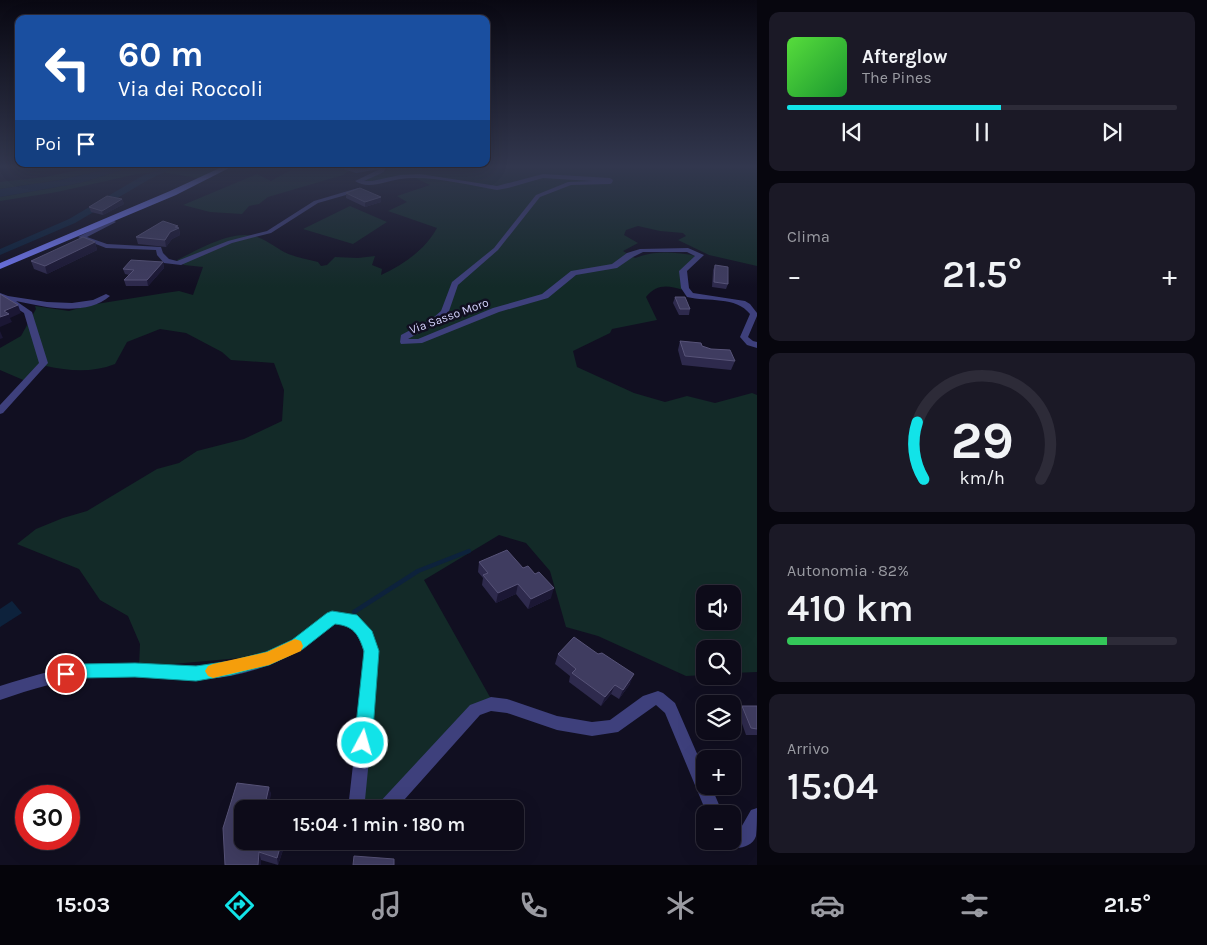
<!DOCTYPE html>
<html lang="it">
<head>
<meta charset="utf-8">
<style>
	body { margin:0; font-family:Karla,sans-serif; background:#1b1926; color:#f1f3f6; height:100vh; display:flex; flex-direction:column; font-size:19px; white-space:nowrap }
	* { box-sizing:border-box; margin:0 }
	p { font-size:16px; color:#9a9ba2 }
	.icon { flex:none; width:28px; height:28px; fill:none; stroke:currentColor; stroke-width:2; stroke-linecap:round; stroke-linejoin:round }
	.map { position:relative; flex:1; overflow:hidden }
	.side { display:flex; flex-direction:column; gap:12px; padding:12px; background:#07060e; width:450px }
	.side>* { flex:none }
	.banner { position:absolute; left:15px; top:15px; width:475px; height:152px; border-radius:10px; box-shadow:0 5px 20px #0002,0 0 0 1px #2d2b38; background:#1a4fa0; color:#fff; overflow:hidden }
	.controls { position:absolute; left:696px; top:585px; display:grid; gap:10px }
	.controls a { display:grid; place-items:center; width:45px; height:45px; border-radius:10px; background:#0d0b19; box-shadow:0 5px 20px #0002,0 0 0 1px #2d2b38; font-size:25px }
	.speed { position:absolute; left:15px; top:785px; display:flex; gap:10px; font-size:25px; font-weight:700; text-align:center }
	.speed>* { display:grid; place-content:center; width:65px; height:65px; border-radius:50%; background:#0d0b19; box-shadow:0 5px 20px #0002,0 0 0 1px #2d2b38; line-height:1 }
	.speed .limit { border:8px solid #d22; background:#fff; color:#111 }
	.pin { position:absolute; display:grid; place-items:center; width:42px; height:42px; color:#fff; margin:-21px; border:2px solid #fff; border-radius:50%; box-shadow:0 1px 5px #0007 }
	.me { position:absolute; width:55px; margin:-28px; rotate:6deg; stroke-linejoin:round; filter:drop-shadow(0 0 4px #0008) }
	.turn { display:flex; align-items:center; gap:18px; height:105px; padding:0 20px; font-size:22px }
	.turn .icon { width:65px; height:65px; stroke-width:2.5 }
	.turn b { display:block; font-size:35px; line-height:42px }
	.then { display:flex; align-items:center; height:48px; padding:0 20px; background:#0003; gap:10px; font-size:19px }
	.big { font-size:38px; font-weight:600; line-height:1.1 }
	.side .widget { flex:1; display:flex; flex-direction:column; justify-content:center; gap:8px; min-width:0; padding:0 18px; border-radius:10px; background:#1b1926 }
	.side .dial { align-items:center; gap:0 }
	.dial svg { height:130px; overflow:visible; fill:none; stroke:#2d2b38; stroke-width:7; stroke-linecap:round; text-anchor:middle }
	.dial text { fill:#f1f3f6; stroke:none }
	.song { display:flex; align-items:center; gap:15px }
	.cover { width:60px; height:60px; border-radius:8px; background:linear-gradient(135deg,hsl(110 70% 55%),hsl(130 70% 35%)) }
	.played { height:5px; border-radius:2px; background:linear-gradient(90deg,#12e3e8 55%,#2d2b38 55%) }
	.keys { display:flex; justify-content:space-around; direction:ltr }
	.heat { display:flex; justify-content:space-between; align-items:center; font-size:28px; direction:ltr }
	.charge { height:8px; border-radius:4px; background:linear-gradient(90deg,#34c759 82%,#2d2b38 0) }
	.trip { position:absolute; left:234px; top:800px; width:290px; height:50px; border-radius:10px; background:#0d0b19; box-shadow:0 5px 20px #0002,0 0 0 1px #2d2b38; font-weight:600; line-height:50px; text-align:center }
	.dock { display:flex; height:80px; justify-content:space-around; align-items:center; background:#05040a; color:#9a9ba2 }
	.dock .icon { width:35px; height:35px }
	.dock .active { color:#12e3e8 }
	.dock b { font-size:22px; color:#f1f3f6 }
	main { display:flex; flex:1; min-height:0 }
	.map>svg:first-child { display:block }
</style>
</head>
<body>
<main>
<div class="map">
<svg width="757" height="865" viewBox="0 0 757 865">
	<rect width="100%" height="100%" fill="#110f21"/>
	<path fill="#132a28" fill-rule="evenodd" d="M97 166H121L60 180 0 189V182L45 177Z
		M135 166H232L204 179 161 172 137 174 57 192 0 201V197L80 183Z
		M298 166H375L350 170 343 175 268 197 259 204 249 206 242 214 210 212 183 205 257 174 271 181Z
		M385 166H757V266L709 255 678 240 686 236 683 233 660 231 638 226 626 230 624 235 638 243 623 251 635 258C655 250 675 252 697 256L683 276V290C667 285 657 284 646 297L657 320 612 329 610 333 573 351 577 367 634 393 665 402 687 396 715 403 752 393 757 395V672L733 673 732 649H705V675L686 676 598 636 566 627 550 571 526 543 499 535 424 580 495 706 482 705 378 809H364L371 664 355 621 341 614 250 664 240 658 139 667 140 644 128 616 100 600 79 569 17 544 36 529 63 518 87 511 157 469 179 463 197 451 244 439 282 421 284 390 274 363 231 360 222 352 186 333 160 329 127 342 115 364C92 373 69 371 46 366L28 382 0 370V348L21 336 36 309 35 306 69 311 90 305 165 293 179 291 193 295 203 267 184 265 177 260C197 250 231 230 254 236 265 239 275 247 284 252 294 257 307 259 318 262L321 266 327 265 335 257 358 258 375 256 372 265 382 269 381 275C404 264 424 251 437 228L388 211 407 202 397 196 430 185 413 177 365 182 361 180 384 172 387 169ZM705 594H732V621H705Z
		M350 206 387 222 353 244 303 229Z"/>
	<path fill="#0d223c" d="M121 166H135L80 183 0 197V189L60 180Z
		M12 601 22 613 0 627V609Z"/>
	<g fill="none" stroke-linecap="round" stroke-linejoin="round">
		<path stroke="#0d223c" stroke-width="4.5" d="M354 612 418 571 469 551"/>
		<path fill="#0d223c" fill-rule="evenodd" d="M168 166H177L148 180 75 223 0 255V249L69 219 142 176Z"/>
		<path fill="#3e407c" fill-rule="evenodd" d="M340 166C346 166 350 169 356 169 366 170 376 165 386 167L384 172 364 181H372L400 175 420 174 497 186 543 174 610 178 613 180 612 183 610 184 571 185 540 197 498 250 458 285 448 314 439 322 408 339H418L493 308 542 294 571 271 612 264 627 253 640 249 688 248 704 255 687 271 689 288 693 293 745 301 750 304 757 313V316L748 337 753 341 757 342V348L747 345 740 337 750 314C736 296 708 302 687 297L681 288 679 271 695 256 687 252H643L633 257 617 268 576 275 548 298 499 312 422 343 401 344 400 342 401 335 433 318 441 311 452 282 494 248 536 195 568 182 592 181 543 178 508 188 497 190C467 185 430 175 400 179 386 181 368 190 355 181L380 169 356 173 340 168Z
			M358 188 360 189V191L318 203 271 233 232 243 181 265 164 263 157 255 156 250 106 248 78 237 108 222 106 220 109 218 116 222 87 237 107 244 161 247 163 253 169 259 177 261 228 241 267 231 314 201Z
			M0 293 8 296 47 302 72 303 93 300 106 294 110 296C86 317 44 307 16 301L32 312 48 363 3 413 0 414V405L39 363 24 313 0 298Z
			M332 612C368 616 379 633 378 668L365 800 366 809H350L349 800 364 668V654L360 638 353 629 347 625 334 623C325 630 317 638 308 645 279 664 242 677 207 679 170 681 133 675 96 677 63 679 32 689 0 700V686C32 676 63 666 97 664 170 660 226 681 294 639 306 632 316 622 327 613Z
			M658 691 663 693 675 703 705 772V786H711L723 814H707L665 713 656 705 618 732 592 736 557 730 507 713 491 711 480 715 396 809H377L379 803 470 705 491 697 507 699 557 716 592 722 610 720 643 696Z
			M757 808C757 816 757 828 756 836 752 848 736 850 726 846L724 841H732V832L739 831 751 810Z"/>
		<path fill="#7178f4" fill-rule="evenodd" d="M224 166H233L176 195 0 269V263L170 191Z"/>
	</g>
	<path fill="#2e2a4d" d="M346 193 381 197V202L365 207 346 198Z
		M122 199 124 204 103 215 91 212 89 207Z
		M179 228 180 235 172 239 166 247 138 244 136 237Z
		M95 242 97 250 47 274 34 269 31 261Z
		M163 262 164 268 148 286H126L124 280 129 275 125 274 123 269Z
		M715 265 728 284 726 289 712 287 713 270Z
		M675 297 690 309 689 315H679L673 303Z
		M680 341 702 346 735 361 731 370 682 365 678 350Z
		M479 562 551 598 528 609 516 594 496 603 482 585 483 578 478 572Z
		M558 654 630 684 619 699 611 694 601 706 569 682 570 676 555 664Z
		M742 706H757V735H746L738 712Z
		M269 787 271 795 242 841H286L278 865 261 860V865H225Z"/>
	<path fill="#1b1734" d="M381 197V202L365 207V202Z
		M122 199 124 204 103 215 102 211Z
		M178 226 180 235 172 239 166 247 165 240 175 227Z
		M95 242 97 250 47 274 45 266Z
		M163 262 164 268 148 286 147 280Z
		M18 305 21 313 10 318 12 322 0 327V317L4 311Z
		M0 331 3 338 0 339Z
		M518 584 516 594 496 603 498 593Z
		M554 588 551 598 528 609 531 599Z
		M634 674 630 684 619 699 623 690Z
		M615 685 611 694 601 706 605 697Z
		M269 787 271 795 268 809H264Z
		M282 841H286L278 865 277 858Z
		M259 852 261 860V865H258Z"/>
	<path fill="#3f3c60" stroke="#575378" d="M360 188 381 197 365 202 346 193Z
		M107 196 122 199 102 211 89 207Z
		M163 221 178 226 175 227 179 228 170 232 165 240 136 237Z
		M83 237 95 242 45 266 31 261Z
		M131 260 163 262 147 280H124L134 270 123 269Z
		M715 265 728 267V284L714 282Z
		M0 294 18 305 4 311 9 314 0 317Z
		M675 297H685L690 309H680Z
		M680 341 701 343 702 346 711 349 730 350 735 361 685 356Z
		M507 550 523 568 528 566 535 574 539 572 554 588 531 599 518 584 498 593 483 575 488 573 479 562Z
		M574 637 598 654 602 653 634 674 623 690 615 685 605 697 572 673 576 669 558 654Z
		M742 706H757V729L751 728Z
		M237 783 269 787 264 809H242V841H282L277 858 259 852 258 865H225L223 828Z
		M354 856 394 859V865H353Z"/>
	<linearGradient id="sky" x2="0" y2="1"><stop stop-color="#090812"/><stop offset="0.58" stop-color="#32374e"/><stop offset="1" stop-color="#32374e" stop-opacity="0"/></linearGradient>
	<rect width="757" height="287" fill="url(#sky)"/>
	<path fill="#12e3e8" stroke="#0c9497" d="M332 611 357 615 372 631 379 651 372 743 369 749 363 752 357 749 354 743 364 651C358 633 353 626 335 624L303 649 269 665 231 675 196 681 135 677 82 678 66 681 60 679 58 674 60 669 82 664 135 663 196 666 231 661 266 652 292 640 327 613Z"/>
	<path fill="#f59e0b" d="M295 639 301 641 303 646 301 651 269 665 213 678 208 676 205 671 208 666 213 664 267 652Z"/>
	<g text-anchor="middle" stroke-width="5" stroke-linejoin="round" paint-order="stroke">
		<g font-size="12" fill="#d4d2fc" stroke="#110f21">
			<text transform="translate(449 316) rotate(-20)" y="4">Via Sasso Moro</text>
		</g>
	</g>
</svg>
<div class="controls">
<a><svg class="icon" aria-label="sound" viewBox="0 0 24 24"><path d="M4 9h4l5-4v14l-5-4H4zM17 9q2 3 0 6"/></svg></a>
<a><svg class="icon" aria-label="search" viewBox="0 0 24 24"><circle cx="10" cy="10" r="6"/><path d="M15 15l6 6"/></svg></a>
<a><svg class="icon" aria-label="layers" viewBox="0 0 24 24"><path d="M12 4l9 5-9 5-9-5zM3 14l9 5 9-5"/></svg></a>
<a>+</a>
<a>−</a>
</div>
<div class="speed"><div class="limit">30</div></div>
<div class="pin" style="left:66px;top:674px;background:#d93025"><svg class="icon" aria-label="arrive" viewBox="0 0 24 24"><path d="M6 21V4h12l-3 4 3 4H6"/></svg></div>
<svg class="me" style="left:363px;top:743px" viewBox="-20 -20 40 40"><circle r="17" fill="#12e3e8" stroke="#fff" stroke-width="3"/><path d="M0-11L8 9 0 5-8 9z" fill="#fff"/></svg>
<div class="trip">15:04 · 1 min · 180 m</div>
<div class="banner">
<div class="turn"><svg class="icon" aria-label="left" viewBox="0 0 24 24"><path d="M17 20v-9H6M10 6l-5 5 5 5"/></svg><div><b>60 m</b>Via dei Roccoli</div></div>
<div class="then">Poi<svg class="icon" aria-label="arrive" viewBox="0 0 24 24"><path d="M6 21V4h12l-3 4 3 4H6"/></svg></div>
</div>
</div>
<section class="side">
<div class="widget">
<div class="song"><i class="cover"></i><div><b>Afterglow</b><p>The Pines</p></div></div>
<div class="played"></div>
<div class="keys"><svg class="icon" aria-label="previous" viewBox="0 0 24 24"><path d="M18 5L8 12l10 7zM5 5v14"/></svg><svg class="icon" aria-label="pause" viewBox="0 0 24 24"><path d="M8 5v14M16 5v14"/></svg><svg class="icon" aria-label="next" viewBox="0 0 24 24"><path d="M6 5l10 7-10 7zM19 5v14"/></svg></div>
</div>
<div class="widget"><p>Clima</p>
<div class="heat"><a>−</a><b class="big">21.5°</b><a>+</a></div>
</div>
<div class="widget dial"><svg viewBox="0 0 100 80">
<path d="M14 69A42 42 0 1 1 86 69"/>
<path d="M14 69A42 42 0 0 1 10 34" stroke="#12e3e8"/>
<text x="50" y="56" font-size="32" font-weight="700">29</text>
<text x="50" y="72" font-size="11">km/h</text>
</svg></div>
<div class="widget"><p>Autonomia · 82%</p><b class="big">410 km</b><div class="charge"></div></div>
<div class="widget"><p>Arrivo</p><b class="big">15:04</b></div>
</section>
</main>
<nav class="dock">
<b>15:03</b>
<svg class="icon active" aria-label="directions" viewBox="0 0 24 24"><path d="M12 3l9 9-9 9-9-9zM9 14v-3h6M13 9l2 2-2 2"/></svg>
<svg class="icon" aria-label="music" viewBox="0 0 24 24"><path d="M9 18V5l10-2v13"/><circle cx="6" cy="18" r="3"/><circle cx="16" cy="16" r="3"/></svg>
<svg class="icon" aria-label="phone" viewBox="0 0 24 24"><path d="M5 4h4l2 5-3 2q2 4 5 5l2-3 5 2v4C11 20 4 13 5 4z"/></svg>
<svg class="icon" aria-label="climate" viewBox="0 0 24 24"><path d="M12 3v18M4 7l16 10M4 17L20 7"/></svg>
<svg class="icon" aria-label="car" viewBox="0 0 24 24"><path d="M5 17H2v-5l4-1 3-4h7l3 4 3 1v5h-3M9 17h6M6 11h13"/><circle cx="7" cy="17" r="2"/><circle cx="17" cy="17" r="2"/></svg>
<svg class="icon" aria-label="filters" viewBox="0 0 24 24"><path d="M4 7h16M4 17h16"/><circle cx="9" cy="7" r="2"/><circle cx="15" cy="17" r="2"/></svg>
<b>21.5°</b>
</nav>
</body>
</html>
